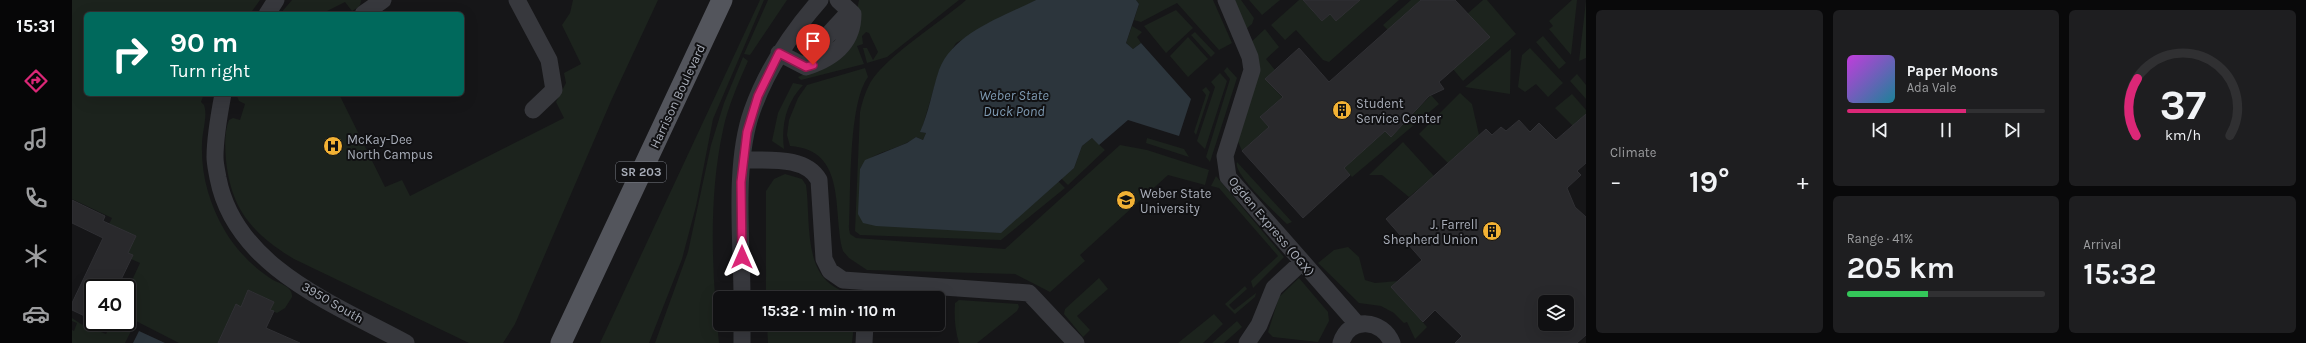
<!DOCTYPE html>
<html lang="en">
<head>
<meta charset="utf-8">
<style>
	body { margin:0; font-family:Karla,sans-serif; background:#1e1e20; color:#f1f3f6; height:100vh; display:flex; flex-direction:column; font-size:15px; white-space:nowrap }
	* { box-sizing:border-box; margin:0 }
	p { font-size:13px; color:#9c9d9f }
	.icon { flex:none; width:22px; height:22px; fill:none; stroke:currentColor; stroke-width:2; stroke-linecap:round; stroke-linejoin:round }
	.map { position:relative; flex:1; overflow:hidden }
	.drawer { display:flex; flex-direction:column; gap:10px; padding:10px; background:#09090a; width:720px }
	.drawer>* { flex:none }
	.banner { position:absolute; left:12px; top:12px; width:380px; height:84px; border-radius:6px; box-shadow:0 4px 16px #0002,0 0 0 1px #303032; background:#00695c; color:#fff; overflow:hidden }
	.tools { position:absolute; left:1466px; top:295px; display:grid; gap:8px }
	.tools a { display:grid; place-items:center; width:36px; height:36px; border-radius:6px; background:#101012; box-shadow:0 4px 16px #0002,0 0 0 1px #303032; font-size:20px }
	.speed { position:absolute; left:12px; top:279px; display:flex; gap:8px; font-size:20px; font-weight:700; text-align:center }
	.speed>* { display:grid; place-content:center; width:52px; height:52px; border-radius:50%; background:#101012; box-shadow:0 4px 16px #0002,0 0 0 1px #303032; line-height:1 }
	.speed .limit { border:2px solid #111; border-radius:6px; background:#fff; color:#111 }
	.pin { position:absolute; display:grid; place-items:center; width:34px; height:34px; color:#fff; margin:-41px -17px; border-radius:50% 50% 50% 0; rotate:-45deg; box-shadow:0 0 4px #0007 }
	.pin .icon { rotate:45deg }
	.me { position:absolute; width:44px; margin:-22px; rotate:0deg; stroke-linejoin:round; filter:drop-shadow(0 0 3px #0008) }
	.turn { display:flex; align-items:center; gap:14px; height:84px; padding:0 20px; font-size:18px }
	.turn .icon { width:52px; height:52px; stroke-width:2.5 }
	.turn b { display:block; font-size:28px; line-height:34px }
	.big { font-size:30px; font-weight:700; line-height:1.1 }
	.drawer .card { flex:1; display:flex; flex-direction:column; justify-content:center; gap:6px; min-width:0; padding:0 14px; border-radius:6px; background:#1e1e20 }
	.drawer .dial { align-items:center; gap:0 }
	.dial svg { height:104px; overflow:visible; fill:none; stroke:#303032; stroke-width:7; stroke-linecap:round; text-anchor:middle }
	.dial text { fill:#f1f3f6; stroke:none }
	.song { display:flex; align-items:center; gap:12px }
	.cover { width:48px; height:48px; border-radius:6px; background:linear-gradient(135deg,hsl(290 70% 55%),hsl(190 70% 35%)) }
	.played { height:4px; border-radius:2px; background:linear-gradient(90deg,#db2777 60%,#303032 60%) }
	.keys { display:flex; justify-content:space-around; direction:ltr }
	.heat { display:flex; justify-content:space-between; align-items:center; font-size:22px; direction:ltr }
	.charge { height:6px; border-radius:3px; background:linear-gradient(90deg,#34c759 41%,#303032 0) }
	.drawer .tiles { flex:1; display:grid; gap:10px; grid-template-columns:repeat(3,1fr) }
	.card:first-child { grid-row:span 2 }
	.trip { position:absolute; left:641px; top:291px; width:232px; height:40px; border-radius:6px; background:#101012; box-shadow:0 4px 16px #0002,0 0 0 1px #303032; font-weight:700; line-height:40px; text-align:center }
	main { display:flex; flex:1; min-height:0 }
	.tab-bar { display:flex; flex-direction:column; width:72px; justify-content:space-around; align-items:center; background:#060607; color:#9c9d9f }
	.tab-bar .icon { width:28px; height:28px }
	.tab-bar .on { color:#db2777 }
	.tab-bar b { font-size:18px; color:#f1f3f6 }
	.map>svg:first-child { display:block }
</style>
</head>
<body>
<main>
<nav class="tab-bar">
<b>15:31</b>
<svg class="icon on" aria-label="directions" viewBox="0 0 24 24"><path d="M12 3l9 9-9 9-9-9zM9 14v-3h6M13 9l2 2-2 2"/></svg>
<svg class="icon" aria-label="music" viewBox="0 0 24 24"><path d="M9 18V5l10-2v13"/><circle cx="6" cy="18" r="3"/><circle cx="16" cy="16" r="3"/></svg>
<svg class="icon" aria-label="phone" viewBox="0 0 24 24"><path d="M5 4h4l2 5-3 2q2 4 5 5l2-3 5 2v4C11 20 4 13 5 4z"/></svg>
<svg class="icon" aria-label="climate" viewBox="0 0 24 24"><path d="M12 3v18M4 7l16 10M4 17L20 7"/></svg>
<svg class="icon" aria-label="car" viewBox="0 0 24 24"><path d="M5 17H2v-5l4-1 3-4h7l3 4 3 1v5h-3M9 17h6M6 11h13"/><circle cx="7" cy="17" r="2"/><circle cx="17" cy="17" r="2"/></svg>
</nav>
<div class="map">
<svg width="1514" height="343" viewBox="0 0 1514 343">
	<rect width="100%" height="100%" fill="#161618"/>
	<path fill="#1c231d" d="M0 0H188L178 14H14V94H132L129 102 132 105C136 115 130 132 130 144 129 175 137 203 153 231 164 250 182 268 201 280 209 284 221 287 220 297L213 308 205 313 198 310 202 302 176 290 169 307 164 305 146 343H107L64 321 53 343H0V330L2 331 5 323 0 321V318L9 324 34 334 40 322H55V291L68 263 59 259 61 255 56 253 64 236 37 224 40 218 0 199Z
		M220 0H289C289 7 285 8 280 11L273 2 249 14H208Z
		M501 0H586L539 101 443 324 431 343H397L222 259C181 234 159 210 154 160 153 147 152 133 157 120L161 118 168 120 173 104 167 101 164 94H267L313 187 330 180 338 196 492 118 484 102 494 83 492 73 509 64 490 25 498 13Z
		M688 0H692L641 119 624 206 610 259 577 343H528Z
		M696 0H715L678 55 672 54Z
		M787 0H887L815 57 795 63 791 48H795L801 60 806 52 797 33 794 32 790 36 791 44 785 46 792 64 729 80 726 77 746 68 785 10Z
		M894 0H964L884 43 867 71 849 132 854 133 851 140 844 137C827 151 799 150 788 169L986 181 993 188 929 240 788 235 783 231 788 112C790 102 793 93 798 83 815 55 868 23 894 0Z
		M1064 0H1141L1160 43 1147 50 1105 3 1069 22 1062 20 1067 4Z
		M1159 0H1169L1182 18 1180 24 1173 30Z
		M1177 0H1208L1190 15Z
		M1227 0H1231L1250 21 1258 14 1264 21 1288 0H1327L1257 62 1251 60 1224 30 1213 40 1199 25Z
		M1339 0H1349L1316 30 1311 25Z
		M1411 0H1415L1444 34 1391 81 1381 69 1395 14Z
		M1500 0H1505L1499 55 1477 29 1481 26 1477 21Z
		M1514 1V58L1507 61Z
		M1104 10 1121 28 1094 53 1072 26Z
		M1060 26 1070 32 1065 37 1069 43 1061 49 1054 43Z
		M1193 29 1207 47 1194 59 1203 70 1193 79 1211 98 1188 117 1197 127 1170 151 1165 139 1177 44Z
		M1123 32 1143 53 1139 57 1119 35Z
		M1471 36 1494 63 1487 69 1464 42Z
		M1116 37 1136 59 1116 77 1098 56Z
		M1458 48 1491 83 1476 97 1464 84 1453 92 1446 87 1450 55Z
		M1439 49 1438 94 1393 87Z
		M671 57 676 61C666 84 656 106 651 130 636 199 640 273 647 343H583L616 252 639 145 652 103Z
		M1155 67 1165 78 1138 162 1134 157 1158 79 1152 71Z
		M793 68 796 77C776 104 779 193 777 229L778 234 784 238 933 249 1048 145 1075 150 1137 170 1133 185 1096 175 1008 255 1013 261 978 292 943 274 795 270 777 258 771 251C760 212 776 150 718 146L715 135 717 120 726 98 735 85Z
		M1148 73 1155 81 1133 149 1125 141 1143 87 1139 82Z
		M1505 74 1514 85V99L1498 81Z
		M721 83 731 85C714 103 709 125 712 149L700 141 706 113Z
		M1134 87 1138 92 1124 135 1122 132 1134 95 1130 90Z
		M1388 93 1400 104 1407 135 1376 163 1347 134Z
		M1500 94 1514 110V124L1501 126 1483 108Z
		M1359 95 1367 104 1280 177 1272 168 1313 131 1319 137Z
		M1020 138 1033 150 996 185 989 178 1002 168 1010 146Z
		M1075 138 1112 149 1117 157 1074 143Z
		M1331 142 1362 176 1337 197 1310 175H1297Z
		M1165 162 1220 222 1215 224C1205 214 1160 173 1165 162Z
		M713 174 730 179 734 185C738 212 733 256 752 278 759 287 771 290 779 298H694V191L702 179Z
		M1144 176 1212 257 1181 288 1179 281 1206 256 1147 188 1139 186Z
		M1276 247 1287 257 1293 280 1303 283 1326 281 1320 287 1355 327 1343 339 1335 322 1332 323 1322 313 1309 306 1287 303 1246 263 1262 250Z
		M1027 278 1036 289 1005 316 1018 330 1011 337 992 314 993 309Z
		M1227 278 1256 312 1257 321 1246 342 1201 337 1196 332 1207 297Z
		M1173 286 1175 289 1157 305 1162 310 1184 293 1183 297 1163 314 1153 304Z
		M887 300 946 304 947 307 945 311 905 343H887C883 330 882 317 883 303Z
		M1142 314 1151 324 1131 343H1106Z
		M1165 321 1170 327 1152 343H1140Z
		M695 324H782L780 343H696Z"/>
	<path fill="#2c353c" d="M964 0H1064L1067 4 1054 43 1061 49 1069 43 1119 99 1107 136 1056 120 1027 145 1020 138 1010 146 1002 168 929 233 804 226 791 223 786 214 788 169 793 160 835 143 844 137 851 140 854 133 848 132C857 112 860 91 867 70 881 33 930 17 964 0Z
		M67 331 93 343H61Z"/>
	<path fill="#29292c" stroke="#303034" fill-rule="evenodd" d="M1231 0H1288L1264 21 1258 14 1250 21Z
		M1349 0H1383L1418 37 1367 82 1372 89 1357 96 1319 137 1313 131 1272 168 1278 175 1231 218 1170 151 1197 127 1188 117 1211 97 1193 79 1227 48 1257 82Z
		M1514 114V163L1505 171 1509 175 1495 188 1503 207 1514 217V335L1505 343H1383L1390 336 1363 310 1351 322 1319 287 1350 260 1314 219 1414 129 1420 135 1429 127 1434 131 1447 120 1458 132 1467 123 1484 140ZM1473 302H1495V324H1473Z
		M0 200 33 216 31 221 64 236 56 253 61 255 45 288H21V320L0 310V303L31 238 0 223Z
		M176 290 202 302 198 310 202 311 194 328 228 343H146L164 304 169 307Z"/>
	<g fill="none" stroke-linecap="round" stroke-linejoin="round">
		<path stroke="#37383d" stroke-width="17" d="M445 0 477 60 482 90 461 110
			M1154 0 1178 57 1180 70 1153 156 1156 177 1286 325
			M195 14 204 0
			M291 14 311 0
			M707 53 734 67C759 59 781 44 781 14L766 0
			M734 67 754 37 778 11
			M151 94C147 115 143 136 143 157 143 164 145 172 146 178 163 267 262 304 334 343
			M670 160C694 161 733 155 747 180L752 259 758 271 771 280 957 293 1004 343
			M670 298C670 241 661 165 680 111 695 69 719 33 748 0
			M670 324V343
			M792 343 793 324
			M1175 343 1187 325 1202 288 1230 262
			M1269 343C1277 316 1311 319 1320 343"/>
		<path stroke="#53555c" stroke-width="21" d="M489 343 650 0"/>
	</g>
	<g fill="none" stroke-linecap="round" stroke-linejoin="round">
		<defs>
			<path id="route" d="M670 257 669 182 675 132 686 96 707 53 734 67 741 65"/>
		</defs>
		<use href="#route" stroke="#8e194d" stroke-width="10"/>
		<use href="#route" stroke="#db2777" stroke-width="7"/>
	</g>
	<defs>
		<symbol id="building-disc" viewBox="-11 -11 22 22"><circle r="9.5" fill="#f2b134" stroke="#111113"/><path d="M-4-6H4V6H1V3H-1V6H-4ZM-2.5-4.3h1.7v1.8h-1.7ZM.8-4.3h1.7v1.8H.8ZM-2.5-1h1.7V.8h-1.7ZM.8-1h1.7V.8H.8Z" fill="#111"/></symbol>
		<symbol id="hospital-disc" viewBox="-11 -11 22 22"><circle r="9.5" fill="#f2b134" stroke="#111113"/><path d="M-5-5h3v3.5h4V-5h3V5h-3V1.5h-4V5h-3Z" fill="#111"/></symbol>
		<symbol id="university-disc" viewBox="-11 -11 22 22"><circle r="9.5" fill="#f2b134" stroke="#111113"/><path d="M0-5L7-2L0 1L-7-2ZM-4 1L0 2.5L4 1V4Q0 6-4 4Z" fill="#111"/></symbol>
	</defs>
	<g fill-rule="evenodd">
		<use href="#building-disc" x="1259" y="99" width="22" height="22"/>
		<use href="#hospital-disc" x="250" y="135" width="22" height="22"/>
		<use href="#university-disc" x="1043" y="189" width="22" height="22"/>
		<use href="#building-disc" x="1409" y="220" width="22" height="22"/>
	</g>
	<g text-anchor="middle" stroke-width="4" stroke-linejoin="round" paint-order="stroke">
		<rect fill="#111113" stroke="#7b7e86" stroke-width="1" x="544" y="162" width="50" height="20" rx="3"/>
		<g font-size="12" font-weight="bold" fill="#a8adb8">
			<text x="569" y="176">SR 203</text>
		</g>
		<g font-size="13" fill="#a8adb8" stroke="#111113">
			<text transform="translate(605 96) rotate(-65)" y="5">Harrison Boulevard</text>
			<text transform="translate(1200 226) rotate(50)" y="5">Ogden Express (OGX)</text>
			<text transform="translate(261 302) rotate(30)" y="5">3950 South</text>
		</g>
		<g font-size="13" fill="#a8adb8" stroke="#111113" text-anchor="start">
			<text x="1284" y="108">Student<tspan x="1284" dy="15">Service Center</tspan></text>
			<text x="275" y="144">McKay-Dee<tspan x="275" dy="15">North Campus</tspan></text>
			<text x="1068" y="198">Weber State<tspan x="1068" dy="15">University</tspan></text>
			<text x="1406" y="229" text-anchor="end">J. Farrell<tspan x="1406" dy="15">Shepherd Union</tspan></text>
		</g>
		<g font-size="14" font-style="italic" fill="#7f9bb3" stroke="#111113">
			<text x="942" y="100">Weber State<tspan x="942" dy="16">Duck Pond</tspan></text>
		</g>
	</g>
</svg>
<div class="tools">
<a><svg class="icon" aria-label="layers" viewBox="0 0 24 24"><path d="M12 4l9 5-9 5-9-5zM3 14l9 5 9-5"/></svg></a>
</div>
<div class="speed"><div class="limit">40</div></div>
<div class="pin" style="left:741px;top:65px;background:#d93025"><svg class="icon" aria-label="arrive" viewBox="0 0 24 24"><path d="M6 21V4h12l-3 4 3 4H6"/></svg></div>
<svg class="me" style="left:670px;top:257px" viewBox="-20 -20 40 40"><path d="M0-17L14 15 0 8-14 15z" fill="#db2777" stroke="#fff" stroke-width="4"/></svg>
<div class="trip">15:32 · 1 min · 110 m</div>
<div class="banner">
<div class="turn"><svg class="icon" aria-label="right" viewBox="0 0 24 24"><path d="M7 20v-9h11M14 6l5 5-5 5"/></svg><div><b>90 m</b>Turn right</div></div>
</div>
</div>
<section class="drawer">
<div class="tiles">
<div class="card"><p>Climate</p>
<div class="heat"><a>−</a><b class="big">19°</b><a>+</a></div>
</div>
<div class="card">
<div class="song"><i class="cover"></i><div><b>Paper Moons</b><p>Ada Vale</p></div></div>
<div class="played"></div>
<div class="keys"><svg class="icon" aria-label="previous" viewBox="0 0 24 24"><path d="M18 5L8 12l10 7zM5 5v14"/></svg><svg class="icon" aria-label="pause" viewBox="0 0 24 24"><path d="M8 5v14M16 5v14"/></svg><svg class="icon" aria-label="next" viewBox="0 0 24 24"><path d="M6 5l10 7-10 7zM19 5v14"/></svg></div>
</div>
<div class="card dial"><svg viewBox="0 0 100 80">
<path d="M14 69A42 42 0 1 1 86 69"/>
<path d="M14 69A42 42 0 0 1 15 25" stroke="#db2777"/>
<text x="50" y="56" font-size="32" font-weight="700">37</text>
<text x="50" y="72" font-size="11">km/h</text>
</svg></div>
<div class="card"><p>Range · 41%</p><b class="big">205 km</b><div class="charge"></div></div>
<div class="card"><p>Arrival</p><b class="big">15:32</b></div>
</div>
</section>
</main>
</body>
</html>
